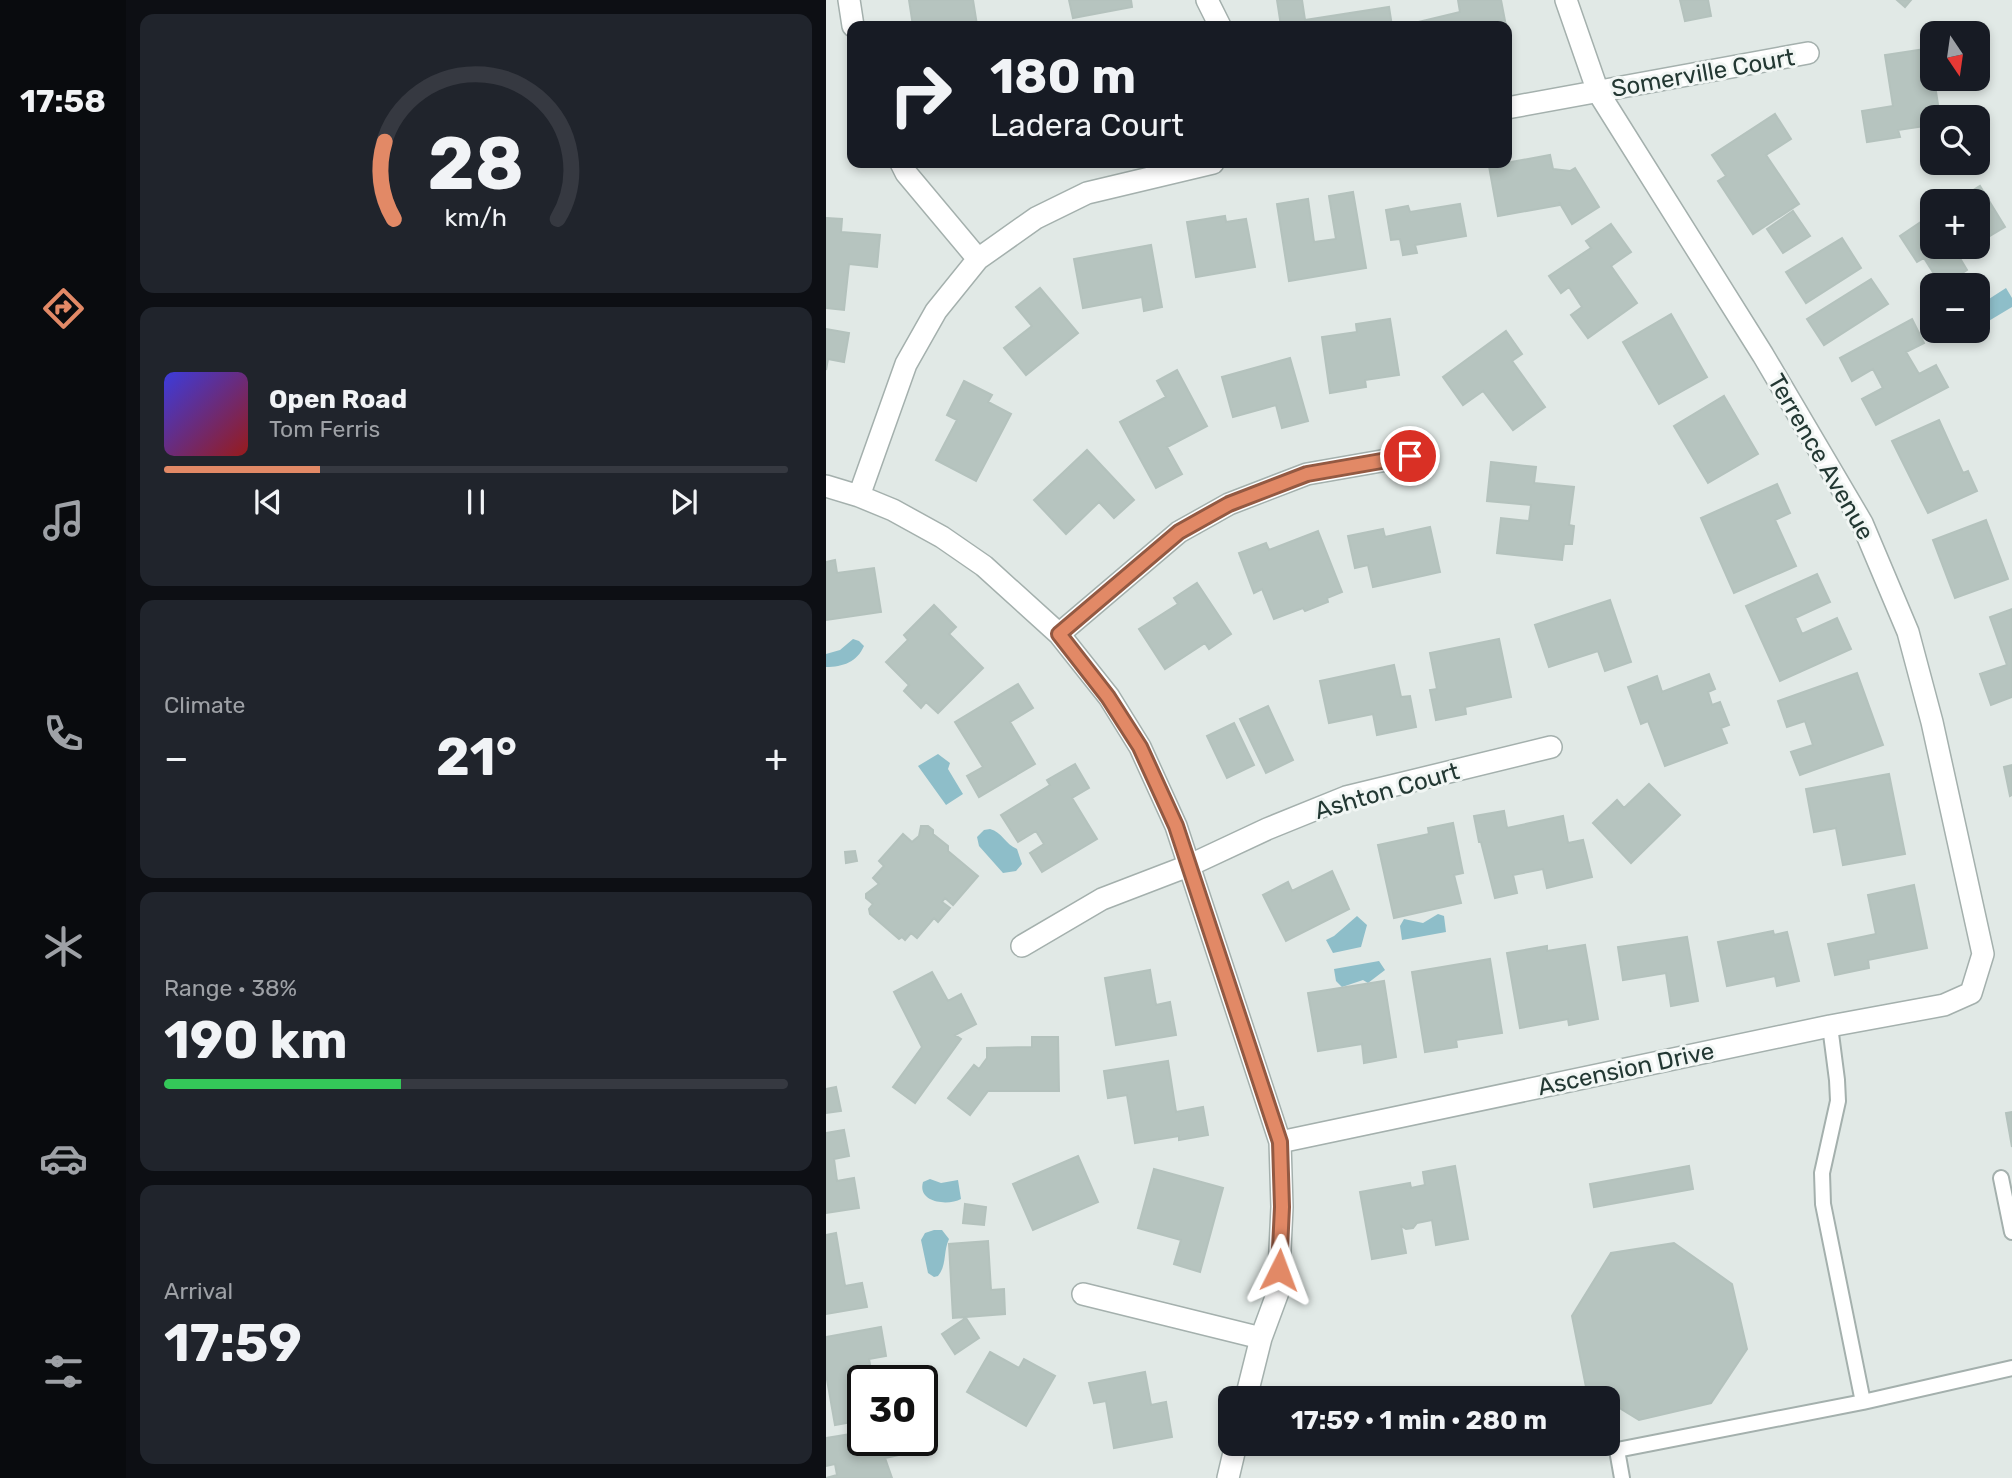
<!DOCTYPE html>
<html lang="en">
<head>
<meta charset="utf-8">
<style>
	body { margin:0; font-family:Rubik,sans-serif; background:#20242c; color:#f1f3f6; height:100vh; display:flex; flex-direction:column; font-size:26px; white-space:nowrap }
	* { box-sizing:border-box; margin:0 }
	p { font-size:23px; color:#9ea1a6 }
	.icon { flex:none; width:38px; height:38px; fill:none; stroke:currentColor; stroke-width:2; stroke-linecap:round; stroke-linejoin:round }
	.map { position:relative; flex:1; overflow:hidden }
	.panel { display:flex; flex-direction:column; gap:14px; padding:14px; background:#0d0f14; width:700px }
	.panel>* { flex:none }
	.guide { position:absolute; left:21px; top:21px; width:665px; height:147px; border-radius:14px; box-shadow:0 4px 10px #0003; background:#171b24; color:#f1f3f6; overflow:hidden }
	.needle { width:46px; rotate:167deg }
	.buttons { position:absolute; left:1094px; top:21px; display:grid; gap:14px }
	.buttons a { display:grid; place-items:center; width:70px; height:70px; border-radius:14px; background:#171b24; box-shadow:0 4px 10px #0003; font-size:35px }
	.speed { position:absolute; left:21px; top:1365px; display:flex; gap:14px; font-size:35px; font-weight:700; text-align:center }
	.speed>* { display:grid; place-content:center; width:91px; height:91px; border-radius:50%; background:#171b24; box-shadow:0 4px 10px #0003; line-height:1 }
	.speed .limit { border:4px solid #111; border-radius:10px; background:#fff; color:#111 }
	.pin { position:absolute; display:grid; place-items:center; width:60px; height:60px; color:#fff; margin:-30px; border:4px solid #fff; border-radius:50%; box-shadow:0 2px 7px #0007 }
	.me { position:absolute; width:77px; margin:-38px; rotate:3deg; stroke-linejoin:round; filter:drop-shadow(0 0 5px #0008) }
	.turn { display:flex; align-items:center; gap:24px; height:147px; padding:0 28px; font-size:32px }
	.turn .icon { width:91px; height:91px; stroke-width:2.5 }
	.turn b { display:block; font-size:49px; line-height:60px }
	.big { font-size:52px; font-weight:700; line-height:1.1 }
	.panel .widget { flex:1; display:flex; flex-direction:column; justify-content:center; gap:10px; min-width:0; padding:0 24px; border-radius:14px; background:#20242c }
	.panel .dial { align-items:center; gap:0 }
	.dial svg { height:182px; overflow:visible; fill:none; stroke:#363941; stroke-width:7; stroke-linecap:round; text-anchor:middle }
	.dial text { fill:#f1f3f6; stroke:none }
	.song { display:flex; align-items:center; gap:21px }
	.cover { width:84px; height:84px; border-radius:10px; background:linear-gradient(135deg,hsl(240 70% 55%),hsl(0 70% 35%)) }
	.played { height:7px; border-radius:4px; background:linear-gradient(90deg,#e28966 25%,#363941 25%) }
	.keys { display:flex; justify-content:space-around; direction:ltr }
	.heat { display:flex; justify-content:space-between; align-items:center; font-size:38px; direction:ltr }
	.charge { height:10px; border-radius:5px; background:linear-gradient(90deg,#34c759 38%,#363941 0) }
	.trip { position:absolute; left:392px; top:1386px; width:402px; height:70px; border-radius:14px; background:#171b24; box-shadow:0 4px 10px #0003; font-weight:700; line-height:70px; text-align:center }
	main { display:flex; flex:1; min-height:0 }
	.menu { display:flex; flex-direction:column; width:126px; justify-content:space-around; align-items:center; background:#090b0e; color:#9ea1a6 }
	.menu .icon { width:49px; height:49px }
	.menu .on { color:#e28966 }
	.menu b { font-size:32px; color:#f1f3f6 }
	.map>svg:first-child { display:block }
</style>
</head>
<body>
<main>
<nav class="menu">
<b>17:58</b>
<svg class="icon on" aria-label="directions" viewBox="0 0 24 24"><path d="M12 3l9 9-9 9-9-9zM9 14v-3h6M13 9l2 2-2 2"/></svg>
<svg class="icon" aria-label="music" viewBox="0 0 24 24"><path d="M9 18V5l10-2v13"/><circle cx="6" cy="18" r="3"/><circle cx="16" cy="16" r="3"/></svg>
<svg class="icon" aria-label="phone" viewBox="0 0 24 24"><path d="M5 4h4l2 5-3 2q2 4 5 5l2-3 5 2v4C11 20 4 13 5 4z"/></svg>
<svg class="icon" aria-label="climate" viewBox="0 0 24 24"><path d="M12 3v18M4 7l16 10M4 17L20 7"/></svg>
<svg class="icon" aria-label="car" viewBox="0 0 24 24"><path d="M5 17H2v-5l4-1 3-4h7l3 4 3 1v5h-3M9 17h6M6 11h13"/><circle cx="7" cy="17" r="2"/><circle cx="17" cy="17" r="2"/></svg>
<svg class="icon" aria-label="filters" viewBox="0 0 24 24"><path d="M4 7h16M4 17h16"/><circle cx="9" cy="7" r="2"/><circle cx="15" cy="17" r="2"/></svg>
</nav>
<section class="panel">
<div class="widget dial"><svg viewBox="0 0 100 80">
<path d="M14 69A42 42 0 1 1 86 69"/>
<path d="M14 69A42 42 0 0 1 10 35" stroke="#e28966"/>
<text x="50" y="56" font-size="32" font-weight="700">28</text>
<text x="50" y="72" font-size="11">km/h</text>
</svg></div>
<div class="widget">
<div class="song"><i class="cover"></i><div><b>Open Road</b><p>Tom Ferris</p></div></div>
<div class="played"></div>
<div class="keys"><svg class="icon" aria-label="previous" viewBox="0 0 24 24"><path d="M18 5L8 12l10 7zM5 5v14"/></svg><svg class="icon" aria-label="pause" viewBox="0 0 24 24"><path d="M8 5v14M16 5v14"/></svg><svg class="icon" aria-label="next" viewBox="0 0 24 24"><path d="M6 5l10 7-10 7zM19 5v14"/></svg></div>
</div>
<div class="widget"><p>Climate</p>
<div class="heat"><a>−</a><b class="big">21°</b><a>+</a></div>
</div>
<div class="widget"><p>Range · 38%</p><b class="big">190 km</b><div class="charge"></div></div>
<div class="widget"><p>Arrival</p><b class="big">17:59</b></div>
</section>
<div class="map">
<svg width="1186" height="1478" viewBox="0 0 1186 1478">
	<rect width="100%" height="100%" fill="#e1e9e6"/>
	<path fill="#8ebec9" d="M1180 288 1186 298V307L1156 325 1152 318V306Z
		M27 639 33 641 38 646C31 662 17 667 0 667V654L14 650Z
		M112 754 124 763 122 769 137 794 120 805 92 766Z
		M164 829C176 832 179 844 191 849L196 864 190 871 177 873 153 846 151 837 158 830Z
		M612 914 618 916 620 932 576 940 574 926 578 919 597 923Z
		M531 916 541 925 535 947 507 953 500 940 508 936Z
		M553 961 559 970 542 983 537 980 516 987 510 981 508 969Z
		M104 1179 115 1183 132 1180 135 1199C122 1206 91 1203 97 1182Z
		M108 1230H116L123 1239C117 1252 121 1265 112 1276L108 1277 102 1273 95 1240 99 1233Z"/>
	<path fill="#b6c4bf" stroke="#b4c2bd" stroke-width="2" d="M83 0H147L151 25 87 26Z
		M243 0H305L306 7 247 18Z
		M451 0H476L479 20 563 7 566 26H455Z
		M632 0H675L680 26H588V23L634 12Z
		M854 0H882L885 16 859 21Z
		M1071 0H1085L1079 7Z
		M1106 48V79H1108L1114 117H1106V125L1072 130 1074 137 1041 142 1036 111 1067 106 1059 55Z
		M949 114 965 139 940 155 973 204 927 234 892 181 900 176 886 155Z
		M724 155 727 169 744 171 749 168 773 207 746 224 733 202 734 205 672 216 663 166Z
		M1154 186 1179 227 1152 243V201H1130Z
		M527 192 540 268 463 281 451 204 482 199 488 242 510 239 503 196Z
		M634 204 640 236 589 245 591 253 577 255 574 239 565 240 560 210 582 206 584 212Z
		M967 211 984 236 957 253 941 229Z
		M1105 215 1106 247H1146L1132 255 1141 270 1118 285H1115L1098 258 1091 262 1074 236Z
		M399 216 400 222 420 219 429 267 370 277 361 222Z
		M0 218 16 219 15 232 54 235 51 267 23 264 18 310 0 308Z
		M785 224 805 252 785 266 811 303 762 338 745 315 756 307 743 287 735 293 723 276 765 248 760 241Z
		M1016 238 1035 268 980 303 960 272Z
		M325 245 336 307 318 311 316 297 257 308 248 259Z
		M1045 279 1062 304 998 345 981 319Z
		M214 288 252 333 200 375 178 348 206 326 190 307Z
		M845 314 881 377 833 404 797 342Z
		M564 319 573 375 539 380 540 387 504 393 496 337 531 332 530 324Z
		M1086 319 1098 343 1080 352 1093 374 1110 365 1122 387 1050 425 1036 399 1057 388 1047 369 1026 381 1014 358Z
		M0 329 23 333 18 362 2 359 0 370Z
		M680 331 696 354 686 361 719 407 687 430 657 391 637 405 617 377Z
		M464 358 482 421 456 428 450 405 407 417 396 377Z
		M351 370 381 426 341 447 356 474 330 488 294 422 340 397 331 381Z
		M138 381 166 395 162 402 185 414 150 481 110 460 131 420 121 415Z
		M898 396 932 454 882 483 848 426Z
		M1113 420 1137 473 1142 471 1151 491 1102 513 1066 441Z
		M261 450 308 500 288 518 273 502 240 534 208 500Z
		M665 462 710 467 708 483 748 487 743 525 748 526 746 544H738L736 560 671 553 675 518 703 521 705 505 661 501Z
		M951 484 964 513 949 520 970 566 908 593 875 518Z
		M1160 520 1182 579 1129 598 1107 540Z
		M604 527 614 572 547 587 542 565 529 568 522 536 557 529 559 537Z
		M492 531 516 592 501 598 502 602 479 611 477 608 448 619 436 589 428 593 413 553 440 543 443 550Z
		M9 560 11 573 48 568 55 612 0 620V562Z
		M991 574 1004 602 969 618 976 634 1011 618 1025 649 954 681 920 606Z
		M371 583 405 634 383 649 379 643 339 669 313 629 352 604 348 598Z
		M784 600 805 662 779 671 772 651 723 667 709 625Z
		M108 605 130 627 123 634 157 668 112 713 100 702 95 708 78 691 83 685 60 662 82 640 78 635Z
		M1186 609V697L1165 705 1154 674 1181 665 1164 617Z
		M673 639 685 697 639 707 640 714 610 720 604 690 611 689 604 653Z
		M568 665 575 697 584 696 590 727 551 735 547 714 503 723 494 681Z
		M1031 673 1057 745 974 775 965 752 987 745 979 721 961 727 952 701Z
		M883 674 889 689 882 692 886 705 894 702 903 725 895 728 901 743 839 766 822 721 815 724 802 687 831 676 836 692Z
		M192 684 207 708 184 722 209 764 153 797 141 776 157 767 129 722Z
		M442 706 467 760 440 773 414 719Z
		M408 723 428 765 401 778 381 736Z
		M249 764 263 788 246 798 271 839 216 872 204 853 218 844 210 831 192 842 175 815 224 785 221 780Z
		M1186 765V795L1184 796 1178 767Z
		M1063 774 1079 854 1017 865 1010 828 988 832 980 789Z
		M823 784 854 815 805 863 767 823 791 800 798 808Z
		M678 811 681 828 737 816 742 843 757 840 766 877 721 888 717 869 687 875 691 893 669 898 655 842H653L648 816Z
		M627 823 637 873 628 875 635 903 568 918 552 845 603 834 602 828Z
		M95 826H102L107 830V834L122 846V851L152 876 127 905 119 898 116 902 124 908 112 922 108 918 91 938 85 933 79 940 76 937 73 939 44 914 43 909 47 904 40 898V894L53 884 47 878 58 866 53 861 77 834 86 842 93 836Z
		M29 851 31 861 20 863 19 852Z
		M506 871 523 909 460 941 437 895 462 882 466 891Z
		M1088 885 1101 948 1042 960 1043 968 1009 975 1002 944 1050 934 1042 895Z
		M947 931 948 935 961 932 973 981 951 986 949 976 901 986 892 942Z
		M861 937 872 1001 845 1006 840 973 797 980 792 947Z
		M759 945 772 1019 743 1025 742 1019 694 1028 681 953 721 946V951Z
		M664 959 676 1033 630 1040 631 1047 599 1052 586 972Z
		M324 970 330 1005 344 1002 350 1035 290 1045 279 978Z
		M106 972 122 1001 135 994 150 1024 129 1035 135 1039 89 1103 67 1087 96 1047 68 992Z
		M558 981 570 1057 538 1063 536 1044 492 1051 482 993Z
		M206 1037H232L233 1091H162L144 1115 122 1098 148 1065 153 1069 161 1058V1048L206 1047Z
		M342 1061 350 1112 377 1107 382 1135 353 1140V1136L309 1143 301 1095 282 1098 278 1071Z
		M10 1087 15 1111 0 1113V1089Z
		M1186 1112V1147L1180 1113Z
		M18 1130 23 1156 8 1159 11 1181 28 1178 33 1208 0 1213V1133Z
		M252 1156 272 1202 207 1230 187 1184Z
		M629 1166 642 1239 610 1245 606 1220 591 1223 587 1228 580 1229 575 1226 580 1253 546 1259 534 1192 584 1183 585 1188 599 1185 597 1172Z
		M863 1166 867 1189 768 1207 764 1184Z
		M328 1169 397 1188 374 1272 348 1264 355 1240 312 1228Z
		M139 1204 160 1207 158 1225 137 1223Z
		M10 1233 19 1286 36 1283 41 1307 0 1314V1235Z
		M162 1241 165 1290 178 1289 179 1314 127 1318 123 1244Z
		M848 1243 906 1284 921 1349 885 1403 813 1420 782 1401V1398L760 1387 746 1316 785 1253Z
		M140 1318 153 1338 129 1354 116 1334Z
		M55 1327 60 1356 43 1359 47 1381H37V1420L9 1425 0 1374V1337Z
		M164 1352 193 1368 198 1359 229 1376 200 1426 141 1392Z
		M319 1372 325 1405 340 1402 346 1437 288 1448 280 1401 268 1403 263 1383Z
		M37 1432V1440H79L82 1453 59 1458 66 1478H0L11 1475 9 1464 0 1466V1438Z"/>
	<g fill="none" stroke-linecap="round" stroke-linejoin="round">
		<defs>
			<path id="service" d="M1004 1026 1011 1080 1012 1101 996 1173 997 1204 1037 1402
				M1175 1178 1186 1232
				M796 1478 791 1450 1037 1402 1186 1368"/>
			<path id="minor" d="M23 0 27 26
				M381 0 394 26
				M681 108 982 53
				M75 163 80 173 152 259
				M0 486 33 496 67 510 116 537 158 566 233 634 283 697 314 747 350 826 454 1142 456 1207 452 1292 435 1338 420 1398
				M33 496 80 364 110 311 152 259 210 218 261 193 387 163
				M233 634 353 532 403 504 481 474 584 456
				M196 946 276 899 362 866 441 829 520 797 725 747
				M454 1142 1004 1026 1118 1005 1145 993 1157 954 1106 722 1082 632 1036 523 937 355 772 92 740 0
				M257 1294 435 1338
				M402 1478 410 1444"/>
		</defs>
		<use href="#service" stroke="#a4b0ad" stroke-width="18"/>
		<use href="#minor" stroke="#a4b0ad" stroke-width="24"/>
		<use href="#service" stroke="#fff" stroke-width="14"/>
		<use href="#minor" stroke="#fff" stroke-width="21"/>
	</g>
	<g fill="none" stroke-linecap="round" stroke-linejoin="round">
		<defs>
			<path id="route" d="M453 1270 456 1207 454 1142 350 826 314 747 282 697 233 634 353 532 403 504 481 474 584 456"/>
		</defs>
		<use href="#route" stroke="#935942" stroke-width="18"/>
		<use href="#route" stroke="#e28966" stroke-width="12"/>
	</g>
	<g text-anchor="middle" stroke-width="6" stroke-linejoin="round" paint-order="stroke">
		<g font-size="24" fill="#233833" stroke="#f1f6f4">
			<text transform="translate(877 73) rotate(-10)" y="8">Somerville Court</text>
			<text transform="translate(995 457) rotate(60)" y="8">Terrence Avenue</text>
			<text transform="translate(561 791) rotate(-16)" y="8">Ashton Court</text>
			<text transform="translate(800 1069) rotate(-12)" y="8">Ascension Drive</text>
		</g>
	</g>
</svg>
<div class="buttons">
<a><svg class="needle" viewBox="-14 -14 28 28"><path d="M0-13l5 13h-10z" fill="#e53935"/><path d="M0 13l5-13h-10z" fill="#9ea1a6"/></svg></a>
<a><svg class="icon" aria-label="search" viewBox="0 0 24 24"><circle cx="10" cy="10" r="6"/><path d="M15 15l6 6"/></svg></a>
<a>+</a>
<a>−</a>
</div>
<div class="speed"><div class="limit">30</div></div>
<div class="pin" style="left:584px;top:456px;background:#d93025"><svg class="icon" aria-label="arrive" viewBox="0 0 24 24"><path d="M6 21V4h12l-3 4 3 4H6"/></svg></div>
<svg class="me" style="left:453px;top:1270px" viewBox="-20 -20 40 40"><path d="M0-17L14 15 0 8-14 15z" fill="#e28966" stroke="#fff" stroke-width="4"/></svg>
<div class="trip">17:59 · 1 min · 280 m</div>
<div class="guide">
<div class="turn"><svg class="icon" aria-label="right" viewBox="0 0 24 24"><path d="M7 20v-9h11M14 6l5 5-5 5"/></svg><div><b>180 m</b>Ladera Court</div></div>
</div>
</div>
</main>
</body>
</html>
